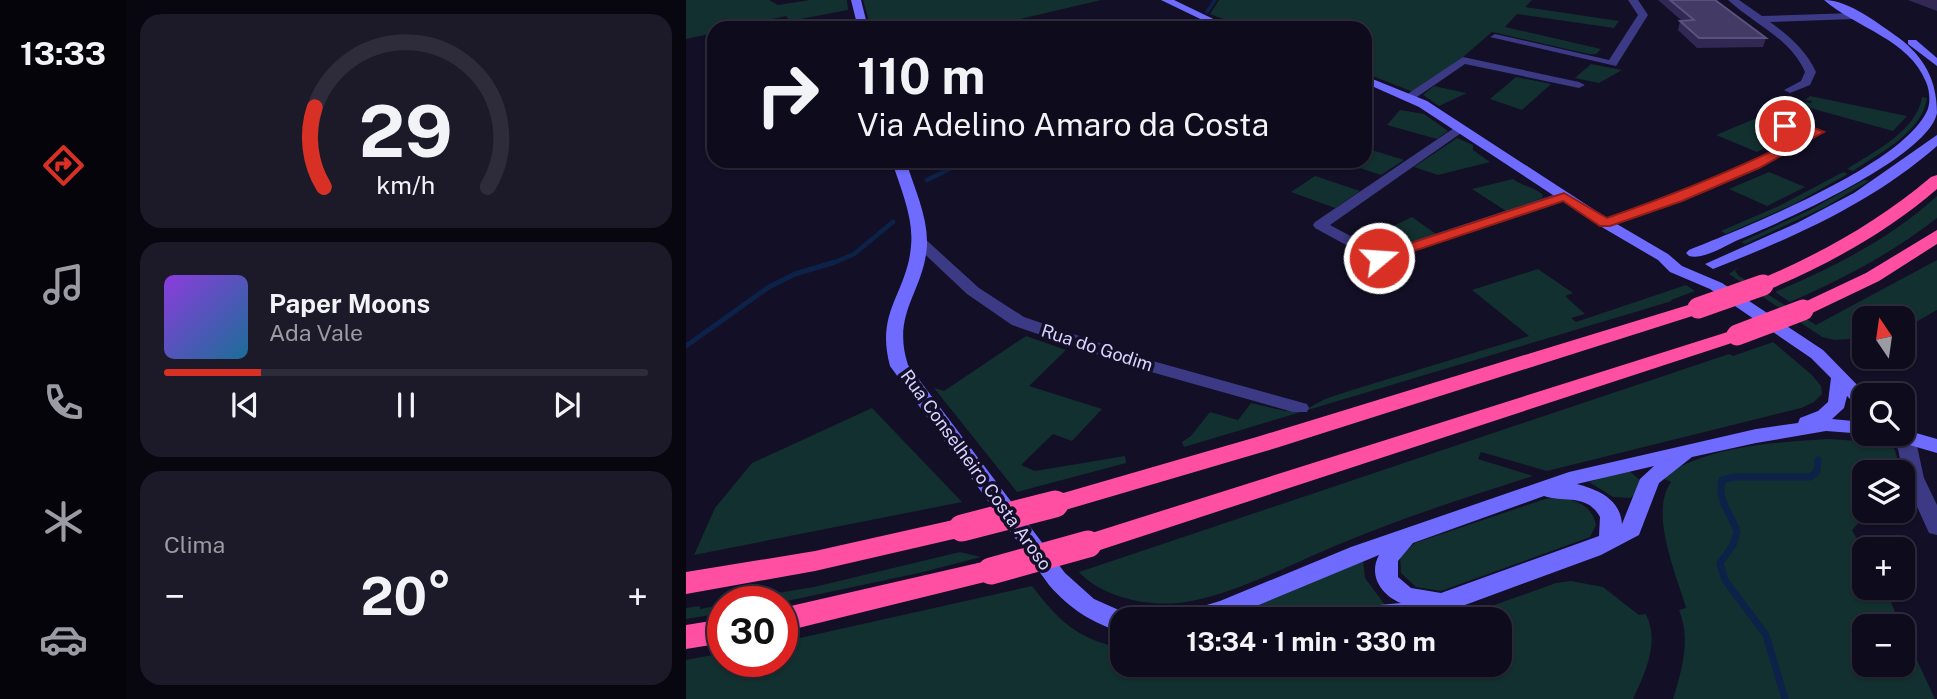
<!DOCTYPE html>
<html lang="pt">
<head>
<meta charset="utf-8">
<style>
	body { margin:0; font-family:"Public Sans",sans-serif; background:#1c1929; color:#f1f3f6; height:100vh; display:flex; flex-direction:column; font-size:26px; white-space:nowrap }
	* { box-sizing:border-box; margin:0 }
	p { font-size:23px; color:#9b9ba3 }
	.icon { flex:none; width:38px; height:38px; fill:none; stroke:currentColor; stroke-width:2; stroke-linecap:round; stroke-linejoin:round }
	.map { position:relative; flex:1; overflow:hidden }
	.details { display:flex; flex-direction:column; gap:14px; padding:14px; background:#08060f; width:560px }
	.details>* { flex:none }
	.hud { position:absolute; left:21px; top:21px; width:665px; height:147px; border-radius:21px; box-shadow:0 2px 5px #0004,0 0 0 2px #2e2b3b; background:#0e0b1c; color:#f1f3f6; overflow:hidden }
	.needle { width:46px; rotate:347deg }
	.controls { position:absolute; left:1166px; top:306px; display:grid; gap:14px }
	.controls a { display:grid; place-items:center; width:63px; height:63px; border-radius:14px; background:#0e0b1c; box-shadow:0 2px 5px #0004,0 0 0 2px #2e2b3b; font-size:35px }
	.speed { position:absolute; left:21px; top:586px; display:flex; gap:14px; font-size:35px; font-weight:700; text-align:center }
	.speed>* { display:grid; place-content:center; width:91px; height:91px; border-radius:50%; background:#0e0b1c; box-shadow:0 2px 5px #0004,0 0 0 2px #2e2b3b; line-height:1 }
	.speed .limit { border:10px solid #d22; background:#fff; color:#111 }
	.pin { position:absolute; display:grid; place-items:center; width:60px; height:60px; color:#fff; margin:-30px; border:4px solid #fff; border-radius:50%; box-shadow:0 2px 7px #0007 }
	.me { position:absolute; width:77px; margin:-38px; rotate:72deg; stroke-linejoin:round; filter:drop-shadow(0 0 5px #0008) }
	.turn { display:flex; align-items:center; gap:24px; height:147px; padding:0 35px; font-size:32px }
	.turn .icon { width:91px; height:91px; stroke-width:2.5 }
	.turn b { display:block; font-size:49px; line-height:60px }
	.big { font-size:52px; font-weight:700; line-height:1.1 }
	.details .tile { flex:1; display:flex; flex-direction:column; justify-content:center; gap:10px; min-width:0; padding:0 24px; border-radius:21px; background:#1c1929 }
	.details .dial { align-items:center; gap:0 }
	.dial svg { height:182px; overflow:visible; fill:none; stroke:#2e2b3b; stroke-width:7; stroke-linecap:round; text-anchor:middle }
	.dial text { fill:#f1f3f6; stroke:none }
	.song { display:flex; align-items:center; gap:21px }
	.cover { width:84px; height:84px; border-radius:10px; background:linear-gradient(135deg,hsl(270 70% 55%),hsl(200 70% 35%)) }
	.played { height:7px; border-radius:4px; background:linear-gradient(90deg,#d93025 20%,#2e2b3b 20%) }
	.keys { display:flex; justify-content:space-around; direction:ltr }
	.heat { display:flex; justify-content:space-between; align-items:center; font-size:38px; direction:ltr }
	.trip { position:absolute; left:424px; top:607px; width:402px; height:70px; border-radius:21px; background:#0e0b1c; box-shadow:0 2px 5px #0004,0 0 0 2px #2e2b3b; font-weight:700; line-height:70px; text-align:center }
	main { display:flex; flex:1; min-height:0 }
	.tabs { display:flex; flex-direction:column; width:126px; justify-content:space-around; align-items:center; background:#06040b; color:#9b9ba3 }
	.tabs .icon { width:49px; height:49px }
	.tabs .selected { color:#d93025 }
	.tabs b { font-size:32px; color:#f1f3f6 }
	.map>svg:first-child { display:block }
</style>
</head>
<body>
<main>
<nav class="tabs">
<b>13:33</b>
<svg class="icon selected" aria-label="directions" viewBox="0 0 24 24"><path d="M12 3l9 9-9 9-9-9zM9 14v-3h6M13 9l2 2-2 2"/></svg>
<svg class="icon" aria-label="music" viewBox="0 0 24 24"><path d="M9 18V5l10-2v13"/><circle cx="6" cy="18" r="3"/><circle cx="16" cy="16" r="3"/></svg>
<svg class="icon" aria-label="phone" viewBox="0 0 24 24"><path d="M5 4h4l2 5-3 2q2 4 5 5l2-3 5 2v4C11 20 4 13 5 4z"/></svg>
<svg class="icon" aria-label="climate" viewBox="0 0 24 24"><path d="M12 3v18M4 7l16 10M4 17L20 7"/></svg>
<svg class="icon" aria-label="car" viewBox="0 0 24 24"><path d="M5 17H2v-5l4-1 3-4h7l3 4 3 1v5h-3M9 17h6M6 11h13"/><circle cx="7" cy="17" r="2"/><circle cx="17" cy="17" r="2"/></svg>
</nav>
<section class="details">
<div class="tile dial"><svg viewBox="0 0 100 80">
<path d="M14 69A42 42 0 1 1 86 69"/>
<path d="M14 69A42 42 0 0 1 10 34" stroke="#d93025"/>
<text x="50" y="56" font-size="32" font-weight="700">29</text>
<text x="50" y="72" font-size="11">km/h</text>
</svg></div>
<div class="tile">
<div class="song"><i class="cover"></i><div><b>Paper Moons</b><p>Ada Vale</p></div></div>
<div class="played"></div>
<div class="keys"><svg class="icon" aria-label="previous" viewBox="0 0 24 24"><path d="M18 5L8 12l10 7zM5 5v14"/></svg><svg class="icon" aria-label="pause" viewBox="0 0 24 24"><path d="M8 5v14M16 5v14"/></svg><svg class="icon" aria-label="next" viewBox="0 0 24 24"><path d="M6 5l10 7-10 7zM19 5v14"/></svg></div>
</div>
<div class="tile"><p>Clima</p>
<div class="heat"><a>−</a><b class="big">20°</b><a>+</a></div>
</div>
</section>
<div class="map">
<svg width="1251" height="699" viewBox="0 0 1251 699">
	<rect width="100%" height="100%" fill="#130f26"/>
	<path fill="#12302f" d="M0 0H83L92 5 124 0H161L162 10 104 21 100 16 48 28H28V33L0 39Z
		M177 0H415L296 28H185Z
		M533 0H846L839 7 933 21 928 28 831 14 819 27 915 49 910 54H903L806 32 777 57 727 92 679 73V28H561L524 14Z
		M905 64 936 70 913 83 889 78Z
		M830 77 865 84 836 110 804 99Z
		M748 86 780 93H781L753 106 737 95Z
		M1124 96 1221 116 1207 131 1110 104 1113 101 1125 103 1126 101 1119 100Z
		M1236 97 1241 98C1236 133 1193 153 1167 171L1161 169C1187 152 1231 131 1236 97Z
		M714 110 738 114 762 131 751 139 701 125Z
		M1085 112 1096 115 1082 125 1106 134 1071 152 1030 135Z
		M771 138 787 145V150L804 162 752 175 728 167Z
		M679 148 718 160 695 175 655 162 679 161Z
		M1083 172 1119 187 1081 206 1043 189Z
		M1157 172 1162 174 1108 204 1040 234 1035 231 1093 206Z
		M629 176 674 191 649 208 605 192Z
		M827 179C838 187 848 187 857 195L856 198 820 211 786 189Z
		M1178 180 1183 181 1139 207 1059 244 1055 242 1124 210Z
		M1251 196V218C1206 253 1157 279 1104 302L1089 292C1148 267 1204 239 1251 196Z
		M726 217 750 234 709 247 685 237Z
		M1251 260V310L1216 330V318H1178V338L1149 340 1136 337 1043 274 1053 267 1049 271 1053 276 1130 325Z
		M852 269 887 293 879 296 899 314 885 318 890 322 1000 285 1009 291 985 300 986 301 498 447 496 442 505 436 524 412 552 420 565 403 599 411H617L639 399 666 390 843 336 786 290Z
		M340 336 380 350 343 386 416 409 386 441 367 434 335 465 349 471 439 456 440 463 331 492 248 388 258 391Z
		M1087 342 1126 375 1135 386 1136 394 1128 402 1115 408 861 471 795 452 792 459 847 476C783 496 719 517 656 543 607 563 544 597 492 603 459 606 416 597 393 572L1043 354 1047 356Z
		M186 408 276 502 8 555 29 508 66 463Z
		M1143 439 1202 443 1209 450 1215 472H1178V511H1184L1166 530 1178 553V588H1199L1215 626H1178V665H1216V628L1249 699H987C996 670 1005 639 993 610L1000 608C990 573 963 513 985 482L976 478C1018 446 1092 442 1143 439Z
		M942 470 954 480 949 494 944 498 927 497 903 482Z
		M872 497C890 500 906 505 910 525L904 537 755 591 730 587 715 573 714 555 729 543 859 499Z
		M274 552 295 557 233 573 96 602H37V613L0 619V608L14 606V609L35 605V602L128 587Z
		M677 561 679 578 699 605 545 616Z
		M885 581 917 587 953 615 960 614C974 643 959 673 947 699H0V660L37 653V662H96V642L346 586C373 621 391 639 436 648V665H814V620L769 619 870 583Z"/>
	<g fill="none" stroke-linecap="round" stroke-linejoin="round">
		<path stroke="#0c2248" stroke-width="3.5" d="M521 12 529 0
			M516 21V28"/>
		<path stroke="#0c2248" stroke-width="4.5" d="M241 180 280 161
			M145 264 168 254 207 222"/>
		<path stroke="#0c2248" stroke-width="5" d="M0 346 83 287 109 274 149 262"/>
		<path stroke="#0c2248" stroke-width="7" d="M1099 699 1080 635 1039 580 1034 563 1047 545 1051 532C1045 512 1031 502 1036 480L1048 477H1124L1131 472 1132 460"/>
		<path fill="#3d3a85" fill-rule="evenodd" d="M942 0H952L962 15 930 66 804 37 809 34 923 60 952 15Z
			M1042 0H1053L1076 16 1168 13 1173 16 1168 19 1084 22C1103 36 1120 50 1130 72L1124 85 1104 93 1098 90 1115 81 1119 72C1104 38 1068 24 1042 0Z
			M777 57 893 82 899 85 893 88 779 64 728 99H720V95Z
			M1106 118 1138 132 1059 174 924 226H914L912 223 914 220C983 197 1052 171 1116 136L1093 126Z
			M774 124 780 128 778 131 644 225 694 252 873 193H883L885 196 883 199 693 263 629 228 627 225 629 222Z
			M233 237 238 238 293 288 338 317 463 360 621 404 623 408 621 412H607L451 368 326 325 281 294 228 244 226 241Z
			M1216 431 1231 446 1238 478 1251 505V535L1243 533 1218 478 1212 449 1197 434H1216Z"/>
		<path fill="#6f6bff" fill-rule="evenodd" d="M165 0H175L182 28H172Z
			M475 0H488L546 28H533Z
			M1138 0C1163 0 1193 24 1213 38 1238 57 1251 80 1251 113 1242 158 1093 223 1052 240 1039 246 1017 260 1003 256L1000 253 1003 250C1060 227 1212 167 1240 113 1245 105 1244 91 1240 82 1223 39 1170 28 1138 0Z
			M1222 40H1230L1251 58V66L1222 44Z
			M679 76 741 101 924 220 982 254 996 266 1036 283 1137 350 1182 396H1178V408L1171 406 1161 396 1158 408 1146 419 1178 422 1180 434 1140 431 1070 443 1006 457 973 483 953 535 915 555 779 605 725 620H626L630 613 638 610 715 603C695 595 682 575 693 555L539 619 490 620 494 613 534 601 665 547 883 472 1070 429 1112 423 1114 418 1132 411 1142 402 1145 378 1125 358 1024 289 984 272 972 260 914 226 733 107 679 83ZM968 466 954 479 936 524C934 499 913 490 891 484ZM858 496C878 503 901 493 914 517L913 536 755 593 725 588 712 577V561L727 543Z
			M1251 135V146C1187 202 1111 236 1032 267L1027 269 1019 264 1111 223 1168 193Z
			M206 161H220C228 188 242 216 241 245 238 293 205 312 222 365L379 573 408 599 444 615 447 620H436V632C406 623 384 609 363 585L204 366C189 311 221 294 225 246 228 217 214 188 206 161Z
			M1216 429 1251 439V453L1203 439 1200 434H1216Z"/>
		<path fill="#ff4fa3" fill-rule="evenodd" d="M1251 175V189C1201 232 1145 263 1084 289L1077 291 1067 285 1070 281C1134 254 1192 222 1245 177Z
			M1251 230V244L1193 281 1124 314H1110L1107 310 1110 306 1180 273Z
			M1012 302 1019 304 1022 308 1019 312 590 448 369 513 360 510 356 504 360 498 574 436Z
			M1051 329 1058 331 1061 335 1058 339 411 551 402 554 393 551 389 544 393 537Z
			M276 518 285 521 289 528 285 535 129 571 0 594V572L129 551Z
			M305 560 315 564 319 571 315 578 96 632V608Z
			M37 619V643L0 649V625Z"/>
		<path stroke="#ff4fa3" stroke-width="21" d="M1012 308 1077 285
			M1051 335 1117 310"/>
		<path stroke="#ff4fa3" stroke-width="27" d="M276 528 369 504
			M305 571 402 544"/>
	</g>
	<path fill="#312854" d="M972 0H1029L1080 38 1077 47 1011 48 992 30 994 21H996Z
		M1222 0H1251V11Z"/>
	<path fill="#433a66" stroke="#5a527e" stroke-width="2" d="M984 0H1029L1080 38H1013L994 21 1008 20Z"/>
	<path fill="#d93025" stroke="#8d1f18" stroke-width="2" d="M1106 119 1138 132 1073 168 996 201 924 226H914L877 201 698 261H688L686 258 688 255 878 193 921 218C990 194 1057 167 1123 133L1107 127 1095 129V124Z"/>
	<g text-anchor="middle" stroke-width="7" stroke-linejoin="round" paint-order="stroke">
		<g font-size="18" fill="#d9d4ff" stroke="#130f26">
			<text transform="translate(411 348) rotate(18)" y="6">Rua do Godim</text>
			<text transform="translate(290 470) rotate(54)" y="6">Rua Conselheiro Costa Aroso</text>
		</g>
	</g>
</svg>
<div class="controls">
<a><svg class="needle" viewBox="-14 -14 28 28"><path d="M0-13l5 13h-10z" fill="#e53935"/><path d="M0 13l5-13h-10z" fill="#9b9ba3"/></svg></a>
<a><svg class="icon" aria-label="search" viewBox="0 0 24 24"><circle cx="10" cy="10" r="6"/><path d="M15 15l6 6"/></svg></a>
<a><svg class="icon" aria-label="layers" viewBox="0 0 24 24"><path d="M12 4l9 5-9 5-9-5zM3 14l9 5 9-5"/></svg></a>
<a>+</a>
<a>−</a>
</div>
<div class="speed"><div class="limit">30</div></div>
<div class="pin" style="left:1099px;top:126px;background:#d93025"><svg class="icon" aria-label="arrive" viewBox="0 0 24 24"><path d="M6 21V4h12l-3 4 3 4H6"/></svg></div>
<svg class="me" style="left:693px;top:258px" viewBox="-20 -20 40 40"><circle r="17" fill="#d93025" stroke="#fff" stroke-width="3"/><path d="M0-11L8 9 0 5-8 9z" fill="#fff"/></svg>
<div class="trip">13:34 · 1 min · 330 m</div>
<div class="hud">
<div class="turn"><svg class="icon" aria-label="right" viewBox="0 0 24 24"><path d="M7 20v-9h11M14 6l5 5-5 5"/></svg><div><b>110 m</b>Via Adelino Amaro da Costa</div></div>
</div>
</div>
</main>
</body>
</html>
